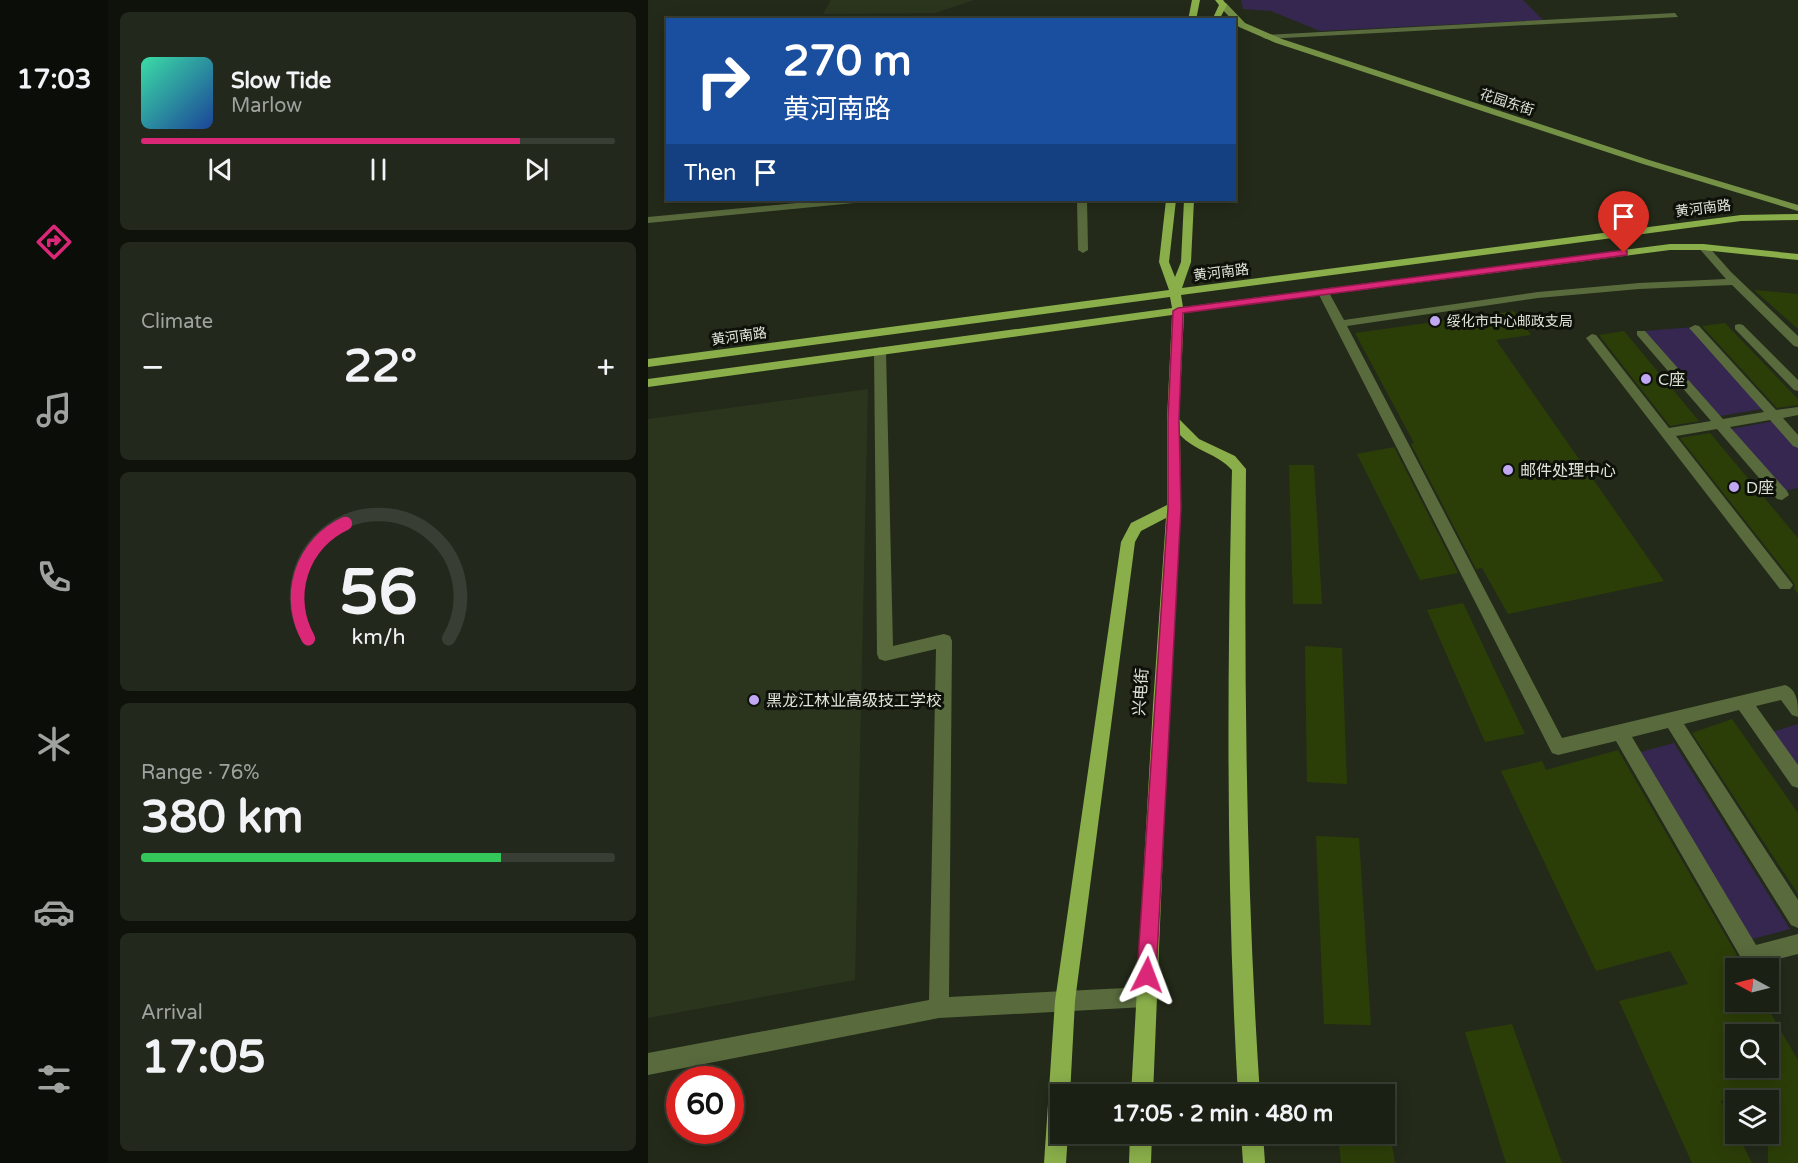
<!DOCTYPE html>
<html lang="en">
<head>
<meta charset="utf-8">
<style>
	body { margin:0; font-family:"Varela Round","Noto Sans SC",sans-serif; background:#23281c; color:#f1f3f6; height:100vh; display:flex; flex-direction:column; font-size:22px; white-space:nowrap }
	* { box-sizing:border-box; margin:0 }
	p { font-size:20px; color:#9fa3a0 }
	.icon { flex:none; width:33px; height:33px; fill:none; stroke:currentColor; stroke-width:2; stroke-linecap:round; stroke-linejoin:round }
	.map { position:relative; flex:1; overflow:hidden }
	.drawer { display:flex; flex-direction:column; gap:12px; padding:12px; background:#0e120a; width:540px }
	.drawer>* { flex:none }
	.banner { position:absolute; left:18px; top:18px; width:570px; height:183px; border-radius:0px; box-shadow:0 3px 15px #0003,0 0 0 2px #383e33; background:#1a4fa0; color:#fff; overflow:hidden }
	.needle { width:39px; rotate:277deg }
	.tools { position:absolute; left:1077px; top:958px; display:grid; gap:12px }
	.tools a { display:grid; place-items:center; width:54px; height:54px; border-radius:0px; background:#1a2013; box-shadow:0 3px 15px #0003,0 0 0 2px #383e33; font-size:30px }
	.speed { position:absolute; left:18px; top:1066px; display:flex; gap:12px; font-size:30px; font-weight:700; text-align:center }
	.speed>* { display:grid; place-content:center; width:78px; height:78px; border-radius:50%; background:#1a2013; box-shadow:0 3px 15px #0003,0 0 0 2px #383e33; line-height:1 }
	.speed .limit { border:9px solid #d22; background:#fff; color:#111 }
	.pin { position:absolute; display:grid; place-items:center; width:51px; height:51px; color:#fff; margin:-62px -26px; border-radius:50% 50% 50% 0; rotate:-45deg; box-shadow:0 0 6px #0007 }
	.pin .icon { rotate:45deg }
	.me { position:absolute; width:66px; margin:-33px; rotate:3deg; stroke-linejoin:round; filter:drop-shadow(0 0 4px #0008) }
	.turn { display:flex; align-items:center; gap:21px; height:126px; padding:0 18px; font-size:27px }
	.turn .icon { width:78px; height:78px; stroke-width:2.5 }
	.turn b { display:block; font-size:42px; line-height:51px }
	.then { display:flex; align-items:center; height:57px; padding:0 18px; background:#0003; gap:12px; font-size:22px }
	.big { font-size:45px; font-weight:700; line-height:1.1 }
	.drawer .tile { flex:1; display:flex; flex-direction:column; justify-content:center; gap:9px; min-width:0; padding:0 21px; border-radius:9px; background:#23281c }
	.drawer .dial { align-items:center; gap:0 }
	.dial svg { height:156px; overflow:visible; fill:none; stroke:#383e33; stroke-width:7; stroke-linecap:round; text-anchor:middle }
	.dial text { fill:#f1f3f6; stroke:none }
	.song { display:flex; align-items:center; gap:18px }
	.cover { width:72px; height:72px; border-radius:9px; background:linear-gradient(135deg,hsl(160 70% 55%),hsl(220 70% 35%)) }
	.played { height:6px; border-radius:3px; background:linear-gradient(90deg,#db2777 80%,#383e33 80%) }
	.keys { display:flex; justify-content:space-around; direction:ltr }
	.heat { display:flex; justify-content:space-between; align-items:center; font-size:33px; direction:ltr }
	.charge { height:9px; border-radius:4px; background:linear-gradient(90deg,#34c759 76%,#383e33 0) }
	.trip { position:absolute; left:402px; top:1084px; width:345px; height:60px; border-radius:0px; background:#1a2013; box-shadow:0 3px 15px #0003,0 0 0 2px #383e33; font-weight:700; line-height:60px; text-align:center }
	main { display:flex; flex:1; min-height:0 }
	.tabs { display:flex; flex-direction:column; width:108px; justify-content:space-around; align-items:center; background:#0a0d08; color:#9fa3a0 }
	.tabs .icon { width:42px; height:42px }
	.tabs .selected { color:#db2777 }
	.tabs b { font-size:27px; color:#f1f3f6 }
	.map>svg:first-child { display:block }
</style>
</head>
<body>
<main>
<nav class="tabs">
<b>17:03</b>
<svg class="icon selected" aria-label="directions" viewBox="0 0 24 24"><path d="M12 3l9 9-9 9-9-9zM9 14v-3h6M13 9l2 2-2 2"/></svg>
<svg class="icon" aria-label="music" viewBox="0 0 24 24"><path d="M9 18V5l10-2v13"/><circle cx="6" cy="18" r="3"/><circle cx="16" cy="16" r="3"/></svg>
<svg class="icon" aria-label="phone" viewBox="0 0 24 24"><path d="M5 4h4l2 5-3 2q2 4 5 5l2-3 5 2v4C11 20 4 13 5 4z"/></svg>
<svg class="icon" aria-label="climate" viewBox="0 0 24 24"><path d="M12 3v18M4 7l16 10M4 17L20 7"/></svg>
<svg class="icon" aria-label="car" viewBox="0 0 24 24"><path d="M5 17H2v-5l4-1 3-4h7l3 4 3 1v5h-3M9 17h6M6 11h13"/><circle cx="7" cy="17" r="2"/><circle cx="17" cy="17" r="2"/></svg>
<svg class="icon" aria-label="filters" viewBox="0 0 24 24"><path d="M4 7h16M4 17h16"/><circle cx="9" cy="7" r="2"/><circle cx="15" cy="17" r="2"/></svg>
</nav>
<section class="drawer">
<div class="tile">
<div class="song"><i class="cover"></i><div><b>Slow Tide</b><p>Marlow</p></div></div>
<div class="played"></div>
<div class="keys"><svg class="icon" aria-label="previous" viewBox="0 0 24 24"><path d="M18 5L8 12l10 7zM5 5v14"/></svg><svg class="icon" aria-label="pause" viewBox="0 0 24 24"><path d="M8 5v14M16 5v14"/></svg><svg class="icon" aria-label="next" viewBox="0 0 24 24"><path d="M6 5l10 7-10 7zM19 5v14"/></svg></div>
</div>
<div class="tile"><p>Climate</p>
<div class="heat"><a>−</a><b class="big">22°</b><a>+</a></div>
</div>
<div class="tile dial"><svg viewBox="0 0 100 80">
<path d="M14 69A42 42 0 1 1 86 69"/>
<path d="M14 69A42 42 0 0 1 33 10" stroke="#db2777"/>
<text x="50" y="56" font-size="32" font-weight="700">56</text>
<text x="50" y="72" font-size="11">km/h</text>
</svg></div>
<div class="tile"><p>Range · 76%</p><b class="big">380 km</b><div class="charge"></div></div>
<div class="tile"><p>Arrival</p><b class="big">17:05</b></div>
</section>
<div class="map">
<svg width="1150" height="1163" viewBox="0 0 1150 1163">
	<rect width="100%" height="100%" fill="#232a19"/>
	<path fill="#2b351e" d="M183 0H326L287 13 175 14Z
		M220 389 207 980 0 1018V419Z"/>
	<path fill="#362751" d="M593 0H875L895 20 672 31 623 11 595 9Z
		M1046 327 1119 408 1072 416 996 331Z
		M1126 421 1150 448V488L1135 491 1083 429Z
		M1150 724V774L1121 733Z
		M1026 743 1142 929 1104 939 993 752Z"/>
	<path fill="#2c3e08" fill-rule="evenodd" d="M1106 290 1150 294V329Z
		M866 311 883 335 848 340 1016 581 860 614 834 568 828 569 763 444 766 443 707 333Z
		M1077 323 1150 399V405L1129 408 1054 326Z
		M976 331 1051 421 1022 426 951 335Z
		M1062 433 1150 538V594L1146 588 1147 585 1144 580 1032 438Z
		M746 447 810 573 772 580 709 454Z
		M641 465H666L674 604H645Z
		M815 603 877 734 837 742 779 610Z
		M657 646 694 648 699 784 659 782Z
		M1084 719 1150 813V894L1044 733Z
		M970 750 1097 969H1088V1002H1116L1150 1060V1163H1120V1101H1073L1104 1163H1044L971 1001 1040 984 1022 951 948 971 853 771 894 761 898 770ZM1088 1035H1120V1068H1088Z
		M668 836 711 838 723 1025 676 1024Z
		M864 1024 914 1163H858L817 1032Z
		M690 1134H742L747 1163H693Z"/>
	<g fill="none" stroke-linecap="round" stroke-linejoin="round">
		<path fill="#596b3d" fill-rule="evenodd" d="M1027 13 1030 17 618 39 614 37 618 35Z
			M181 200H211L206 203 0 223V217Z
			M429 200H439L440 250 435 253 430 250Z
			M1055 244 1059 245 1083 272 1150 336V347L1146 346 1084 285 991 289 890 298 699 326 914 738 1137 685C1150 690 1150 704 1150 717L1144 715 1133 700 1108 706 1150 765V788L1144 786 1091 710 1036 724 1150 900V928L1143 925 1020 728 984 737 1108 945 1150 934V954L1103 966 1096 963 968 741 910 755 904 753 669 291 671 289H679L696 320 890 292 991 283 1078 279 1050 247Z
			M1091 324 1095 325 1150 380V391L1146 390 1087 329V325Z
			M1047 325 1051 326 1128 410 1150 407V415L1135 418 1150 435V448L1145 446 1122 420 1082 427 1139 491 1141 495 1134 500 1129 499 1069 429 1028 436 1142 581 1145 585 1142 589H1132L938 338 944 334 948 335 1021 428 1063 421 989 335V331H997L1075 419 1116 412 1043 330 1041 328Z
			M232 347 238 351 245 646 296 634 302 636 304 641 301 997 497 987 504 990 507 997 504 1004 497 1007 291 1018 0 1075V1053L281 1000 288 649 237 661 231 659 229 654 226 351Z"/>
		<path fill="#749145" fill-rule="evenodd" d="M572 3H578L597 23 634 39 1001 160 1150 205V211L995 164 628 43 591 27 572 7Z"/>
		<path fill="#89ae4a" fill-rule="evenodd" d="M544 0H552L548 20H540Z
			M567 0H575L579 5 571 20H564L571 5Z
			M518 200H528L521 262 527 277 533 262 536 200H546L543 262 534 288 1093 215 1150 214V220L1093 221 533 295 535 307 1022 244H1055L1150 254V260L1055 250H1022L536 313 531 419 551 439 587 456 598 469C596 678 598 886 612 1095H590C578 887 579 679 584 470 570 454 547 451 532 435L533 508 521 705 505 1095H483L505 705 518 518 493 531 487 542 427 1001 422 1095H412V1134H420L418 1163H396L407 1001 473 542 483 523 519 505V420L524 315 0 387V379L524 308 522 297 0 367V359L521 290 511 262Z
			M482 1134H504L503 1163H481Z
			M593 1134H615L617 1163H595Z"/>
	</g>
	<path fill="#db2777" stroke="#8e194d" stroke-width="1.5" d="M976 250 979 251V255L535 313 531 420 533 508 508 975 505 981 499 984 492 981 489 975 520 508V420L525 311 530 308Z"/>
	<g fill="#c1a8f3" stroke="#0e110a" stroke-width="2">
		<circle cx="787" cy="321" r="6"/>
		<circle cx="998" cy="379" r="6"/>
		<circle cx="860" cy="470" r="6"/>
		<circle cx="1086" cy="487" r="6"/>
		<circle cx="106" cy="700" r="6"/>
	</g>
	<g text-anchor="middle" stroke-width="6" stroke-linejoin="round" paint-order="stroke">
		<g font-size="14" fill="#dfe4d9" stroke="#0e110a">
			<text transform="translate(859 102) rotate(18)" y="5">花园东街</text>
			<text transform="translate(1055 208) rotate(-7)" y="5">黄河南路</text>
			<text transform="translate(573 272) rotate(-7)" y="5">黄河南路</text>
			<text transform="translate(91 336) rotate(-8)" y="5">黄河南路</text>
		</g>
		<g font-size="14" fill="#dfe4d9" stroke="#0e110a" text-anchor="start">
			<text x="799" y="326">绥化市中心邮政支局</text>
		</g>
		<g font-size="16" fill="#dfe4d9" stroke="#0e110a" text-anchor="start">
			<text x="1010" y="385">C座</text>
			<text x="872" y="476">邮件处理中心</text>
			<text x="1098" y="493">D座</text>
			<text x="118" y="706">黑龙江林业高级技工学校</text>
		</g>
		<g font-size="16" fill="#dfe4d9" stroke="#0e110a">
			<text transform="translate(492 692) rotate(-86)" y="6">兴电街</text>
		</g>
	</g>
</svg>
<div class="tools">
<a><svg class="needle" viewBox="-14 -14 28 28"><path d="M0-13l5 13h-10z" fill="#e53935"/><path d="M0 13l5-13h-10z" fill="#9fa3a0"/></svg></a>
<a><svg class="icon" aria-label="search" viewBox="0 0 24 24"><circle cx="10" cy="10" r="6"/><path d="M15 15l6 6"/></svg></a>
<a><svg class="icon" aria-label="layers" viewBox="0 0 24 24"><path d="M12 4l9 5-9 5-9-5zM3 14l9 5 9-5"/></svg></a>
</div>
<div class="speed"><div class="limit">60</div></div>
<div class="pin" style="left:976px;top:253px;background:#d93025"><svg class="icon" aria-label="arrive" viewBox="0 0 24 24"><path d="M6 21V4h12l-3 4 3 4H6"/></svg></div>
<svg class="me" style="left:499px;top:975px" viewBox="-20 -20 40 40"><path d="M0-17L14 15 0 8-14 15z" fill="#db2777" stroke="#fff" stroke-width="4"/></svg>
<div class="trip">17:05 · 2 min · 480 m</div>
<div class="banner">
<div class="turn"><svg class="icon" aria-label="right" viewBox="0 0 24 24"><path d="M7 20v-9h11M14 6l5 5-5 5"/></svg><div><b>270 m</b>黄河南路</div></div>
<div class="then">Then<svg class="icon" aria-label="arrive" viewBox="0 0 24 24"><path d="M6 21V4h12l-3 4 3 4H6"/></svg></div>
</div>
</div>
</main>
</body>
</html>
